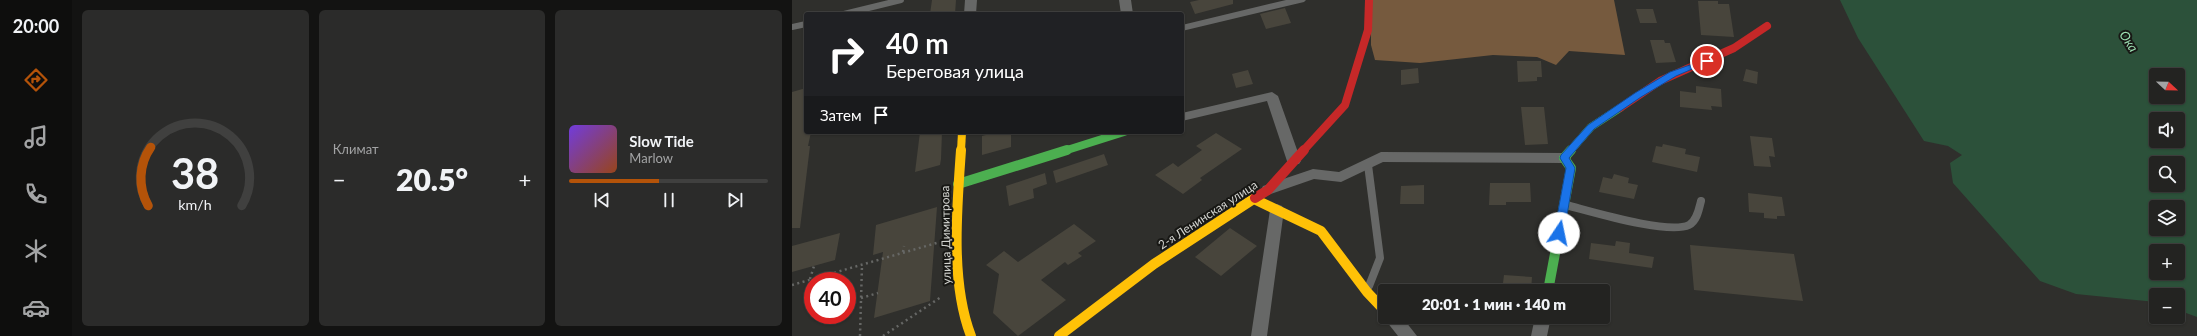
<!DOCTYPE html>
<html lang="ru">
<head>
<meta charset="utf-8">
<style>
	body { margin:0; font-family:Lato,sans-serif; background:#2b2b2a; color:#f1f3f6; height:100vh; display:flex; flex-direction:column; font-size:15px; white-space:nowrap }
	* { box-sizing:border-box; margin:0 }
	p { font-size:13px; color:#a3a4a5 }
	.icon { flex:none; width:22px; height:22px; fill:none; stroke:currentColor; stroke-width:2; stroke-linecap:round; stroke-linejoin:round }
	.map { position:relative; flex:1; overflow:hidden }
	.drawer { display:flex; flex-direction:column; gap:10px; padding:10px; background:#131312; width:720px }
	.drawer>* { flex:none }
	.hud { position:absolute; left:12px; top:12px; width:380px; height:122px; border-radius:4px; box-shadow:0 1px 3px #0004,0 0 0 1px #40403f; background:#202124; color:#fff; overflow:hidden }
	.needle { width:26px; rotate:112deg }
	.controls { position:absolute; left:1357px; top:68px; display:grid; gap:8px }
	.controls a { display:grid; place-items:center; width:36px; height:36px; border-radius:4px; background:#232321; box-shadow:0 1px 3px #0004,0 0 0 1px #40403f; font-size:20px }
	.speed { position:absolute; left:12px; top:272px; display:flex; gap:8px; font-size:20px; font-weight:700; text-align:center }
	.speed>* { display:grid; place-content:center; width:52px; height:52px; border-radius:50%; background:#232321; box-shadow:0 1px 3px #0004,0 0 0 1px #40403f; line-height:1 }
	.speed .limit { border:6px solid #d22; background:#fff; color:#111 }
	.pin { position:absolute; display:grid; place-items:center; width:34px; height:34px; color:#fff; margin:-17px; border:2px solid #fff; border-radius:50%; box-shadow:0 1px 4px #0007 }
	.me { position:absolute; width:44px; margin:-22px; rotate:11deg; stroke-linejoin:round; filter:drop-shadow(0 0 3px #0008) }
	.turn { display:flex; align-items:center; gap:14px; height:84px; padding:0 16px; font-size:18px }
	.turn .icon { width:52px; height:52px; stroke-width:2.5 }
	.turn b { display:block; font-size:28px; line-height:34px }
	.then { display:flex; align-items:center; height:38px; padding:0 16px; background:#0003; gap:8px; font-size:15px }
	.big { font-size:30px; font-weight:800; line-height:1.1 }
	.drawer .tile { flex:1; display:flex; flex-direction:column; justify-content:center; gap:6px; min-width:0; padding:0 14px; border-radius:6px; background:#2b2b2a }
	.drawer .dial { align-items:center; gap:0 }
	.dial svg { height:104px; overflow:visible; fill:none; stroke:#40403f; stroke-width:7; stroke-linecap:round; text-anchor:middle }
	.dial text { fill:#f1f3f6; stroke:none }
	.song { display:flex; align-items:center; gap:12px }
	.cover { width:48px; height:48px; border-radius:6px; background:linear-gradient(135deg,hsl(260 70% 55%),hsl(20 70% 35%)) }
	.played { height:4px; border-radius:2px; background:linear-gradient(90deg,#b45309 45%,#40403f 45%) }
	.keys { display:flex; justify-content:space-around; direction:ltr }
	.heat { display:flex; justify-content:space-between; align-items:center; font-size:22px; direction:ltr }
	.drawer .tiles { flex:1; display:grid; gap:10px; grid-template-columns:repeat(3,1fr) }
	.trip { position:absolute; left:586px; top:284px; width:232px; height:40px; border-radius:4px; background:#232321; box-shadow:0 1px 3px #0004,0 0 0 1px #40403f; font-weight:800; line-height:40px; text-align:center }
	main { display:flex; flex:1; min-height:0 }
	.tab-bar { display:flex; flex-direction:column; width:72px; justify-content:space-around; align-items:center; background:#0e0e0d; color:#a3a4a5 }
	.tab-bar .icon { width:28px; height:28px }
	.tab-bar .on { color:#b45309 }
	.tab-bar b { font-size:18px; color:#f1f3f6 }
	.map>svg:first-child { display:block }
</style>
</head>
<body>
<main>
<nav class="tab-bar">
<b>20:00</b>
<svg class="icon on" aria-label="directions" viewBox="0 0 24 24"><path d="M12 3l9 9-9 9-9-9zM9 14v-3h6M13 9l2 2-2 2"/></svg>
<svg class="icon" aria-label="music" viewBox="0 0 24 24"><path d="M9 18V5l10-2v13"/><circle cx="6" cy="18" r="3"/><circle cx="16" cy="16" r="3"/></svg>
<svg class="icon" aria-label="phone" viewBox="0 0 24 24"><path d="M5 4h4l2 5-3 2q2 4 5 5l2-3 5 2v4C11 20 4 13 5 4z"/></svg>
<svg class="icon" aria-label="climate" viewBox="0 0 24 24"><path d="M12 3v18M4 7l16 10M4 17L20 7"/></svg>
<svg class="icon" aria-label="car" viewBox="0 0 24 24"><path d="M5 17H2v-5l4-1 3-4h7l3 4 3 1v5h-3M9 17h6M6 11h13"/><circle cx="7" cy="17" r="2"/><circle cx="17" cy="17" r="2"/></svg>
</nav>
<section class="drawer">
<div class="tiles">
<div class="tile dial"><svg viewBox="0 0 100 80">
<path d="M14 69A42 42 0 1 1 86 69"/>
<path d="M14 69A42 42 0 0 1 16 24" stroke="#b45309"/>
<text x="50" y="56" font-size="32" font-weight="700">38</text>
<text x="50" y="72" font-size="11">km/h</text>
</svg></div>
<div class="tile"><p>Климат</p>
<div class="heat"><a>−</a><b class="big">20.5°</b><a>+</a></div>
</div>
<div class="tile">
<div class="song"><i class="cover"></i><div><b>Slow Tide</b><p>Marlow</p></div></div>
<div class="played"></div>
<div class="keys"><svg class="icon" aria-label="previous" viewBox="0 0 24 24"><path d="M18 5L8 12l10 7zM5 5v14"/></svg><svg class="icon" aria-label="pause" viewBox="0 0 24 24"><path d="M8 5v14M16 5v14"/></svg><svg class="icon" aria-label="next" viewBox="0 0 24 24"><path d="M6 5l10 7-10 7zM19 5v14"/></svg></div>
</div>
</div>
</section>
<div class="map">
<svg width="1405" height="336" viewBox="0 0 1405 336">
	<rect width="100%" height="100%" fill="#2f2f2c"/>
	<path fill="#765a3e" d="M579 0H822L833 55 777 51 764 65 745 57 701 55 628 63 583 60 579 45Z"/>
	<path fill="#2c513a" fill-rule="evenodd" d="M1048 0H1405V317L1386 310V295H1364V302L1284 294 1248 281 1161 183 1158 163 1170 155 1156 146 1132 141 1066 38ZM1364 75H1386V97H1364ZM1364 119H1386V141H1364ZM1364 163H1386V185H1364ZM1364 207H1386V229H1364ZM1364 251H1386V273H1364Z"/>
	<path fill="#48453c" d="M140 0H164L163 14H138Z
		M407 0H441V4L403 14 398 2Z
		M906 1H926V4H937L942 37 909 35Z
		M493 8 499 23 474 29 468 14Z
		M844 9H861L865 23H848Z
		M858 40H872L873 43H878L884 62 864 63Z
		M725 61H749L750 77H745V81L726 82Z
		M626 68 627 83 609 85V70Z
		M954 69 966 72 965 84 951 81Z
		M456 70 461 84 444 88 440 74Z
		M904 86 929 89 930 107 919 106 920 110 888 107V91L904 93Z
		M14 88V132H19L16 146H18L8 228H0V92Z
		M729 107H752L756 144 733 145Z
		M128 132H150L149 159 148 165 123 172Z
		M205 132H219V147L190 155V136Z
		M424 133 450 149 408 178 410 180 391 194 363 175 381 163 386 167 410 150 404 146Z
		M958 136 980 138 983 157 977 156 979 167 962 166Z
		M871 144 894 149 893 154 908 157 905 172 860 162 864 146 870 147Z
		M312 154 316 165 264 183 261 171Z
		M253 173 255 184 241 189 242 198 217 206 214 186Z
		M822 174 837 178 836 183 846 185 842 199 807 192 811 177 820 179Z
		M698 183H738L739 202H714V205H697Z
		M632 185V204H608L609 186Z
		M956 193 990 197 993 216H985V219L972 218V213L957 212Z
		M145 207 138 301 82 318 91 252 81 255 84 225Z
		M282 224 304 241 286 253 290 256 276 265 273 262 249 280 274 300 226 336 201 313 207 274 194 265 212 251 226 262Z
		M438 228 465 246 429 276 403 257Z
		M48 233 43 260 0 272V246Z
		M824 241 838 243 837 253 862 257 860 268 797 259 799 243 823 246Z
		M898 245 1002 254 1011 301 902 290Z
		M712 275 740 277 739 291H710Z"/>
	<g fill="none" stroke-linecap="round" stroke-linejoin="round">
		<path stroke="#666765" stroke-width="2.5" stroke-dasharray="2 3.5" stroke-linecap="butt" d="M111 252 112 246
			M18 279 22 266
			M0 285 148 242
			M69 298 86 293
			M68 336 70 265
			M91 336 149 297"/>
		<path stroke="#676867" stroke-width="6" d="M52 14 109 0
			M0 27 14 24"/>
		<path stroke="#676867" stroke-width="8" d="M576 165 588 258 577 286
			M774 205C798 211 876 235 897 225 905 221 907 209 909 201"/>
		<path fill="#676867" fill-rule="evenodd" d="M173 0H185L184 14H172Z
			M327 0H339L341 14H329Z
			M494 0H514L512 2 390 31V25Z
			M480 92 486 96 509 161 507 164H497L495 161 475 101 390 121V113Z
			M589 152 772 153 777 155 779 158 777 161 772 163 591 162 549 182 522 179 476 195 471 194 469 190 471 186 521 169 547 172Z
			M485 204 490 206 492 210 475 336H459L478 210 480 206Z
			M593 312V317H610L625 336H606L591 317Z
			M743 317H759L755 336H739Z"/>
		<path stroke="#4caf50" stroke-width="8" d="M272 151 332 132
			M778 151 799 127 828 108"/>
		<path stroke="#4caf50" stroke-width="10" d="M166 184 275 150
			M756 291 779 168 772 158 779 150"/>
		<path stroke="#ffc107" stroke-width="8" d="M169 151 170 132"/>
		<path stroke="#ffc107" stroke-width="10" d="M169 150C165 207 158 282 179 336
			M462 199 529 231 575 292 593 311
			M267 336 362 264 463 198"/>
		<path stroke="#c62828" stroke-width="8" d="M828 108 868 81 942 48 975 26
			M511 151 553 105 576 30 577 0"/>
		<path stroke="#c62828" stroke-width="10" d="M463 198 476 190 512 150"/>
	</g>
	<path fill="#1a73e8" stroke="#114b97" d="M912 60 919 61 884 76 849 97 802 129 777 158 783 168 772 233 770 236H763L762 233 774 168 768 158 769 155 796 125 843 93 878 72Z"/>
	<g text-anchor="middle" stroke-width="4" stroke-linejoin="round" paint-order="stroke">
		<g font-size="12" fill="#d3d4d0" stroke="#181815">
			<text transform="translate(416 215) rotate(-33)" y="4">2-я Ленинская улица</text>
			<text transform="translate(154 235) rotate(-91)" y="4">улица Димитрова</text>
		</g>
		<g font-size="13" font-style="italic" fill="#9bdfb2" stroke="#181815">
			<text transform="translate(1337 41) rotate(57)" y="5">Ока</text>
		</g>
	</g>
</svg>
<div class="controls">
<a><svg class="needle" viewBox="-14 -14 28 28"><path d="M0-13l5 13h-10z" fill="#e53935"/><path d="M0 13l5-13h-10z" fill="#a3a4a5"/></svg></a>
<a><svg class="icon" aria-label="sound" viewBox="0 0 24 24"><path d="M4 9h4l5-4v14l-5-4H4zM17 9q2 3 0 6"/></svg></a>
<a><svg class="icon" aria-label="search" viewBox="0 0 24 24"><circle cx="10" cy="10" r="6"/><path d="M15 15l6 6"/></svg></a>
<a><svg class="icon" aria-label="layers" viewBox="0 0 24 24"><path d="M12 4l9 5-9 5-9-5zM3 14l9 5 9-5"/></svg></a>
<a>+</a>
<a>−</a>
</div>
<div class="speed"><div class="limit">40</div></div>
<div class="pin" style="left:915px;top:61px;background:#d93025"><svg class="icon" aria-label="arrive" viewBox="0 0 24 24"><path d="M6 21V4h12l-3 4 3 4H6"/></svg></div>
<svg class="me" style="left:767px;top:233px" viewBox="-20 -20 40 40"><circle r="19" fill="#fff"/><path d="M0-13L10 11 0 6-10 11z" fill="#1a73e8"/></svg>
<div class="trip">20:01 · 1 мин · 140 m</div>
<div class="hud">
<div class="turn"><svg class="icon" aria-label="right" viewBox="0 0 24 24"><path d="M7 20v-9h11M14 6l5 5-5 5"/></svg><div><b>40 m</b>Береговая улица</div></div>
<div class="then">Затем<svg class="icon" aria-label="arrive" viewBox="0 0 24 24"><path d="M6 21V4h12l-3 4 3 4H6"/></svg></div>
</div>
</div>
</main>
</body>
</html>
